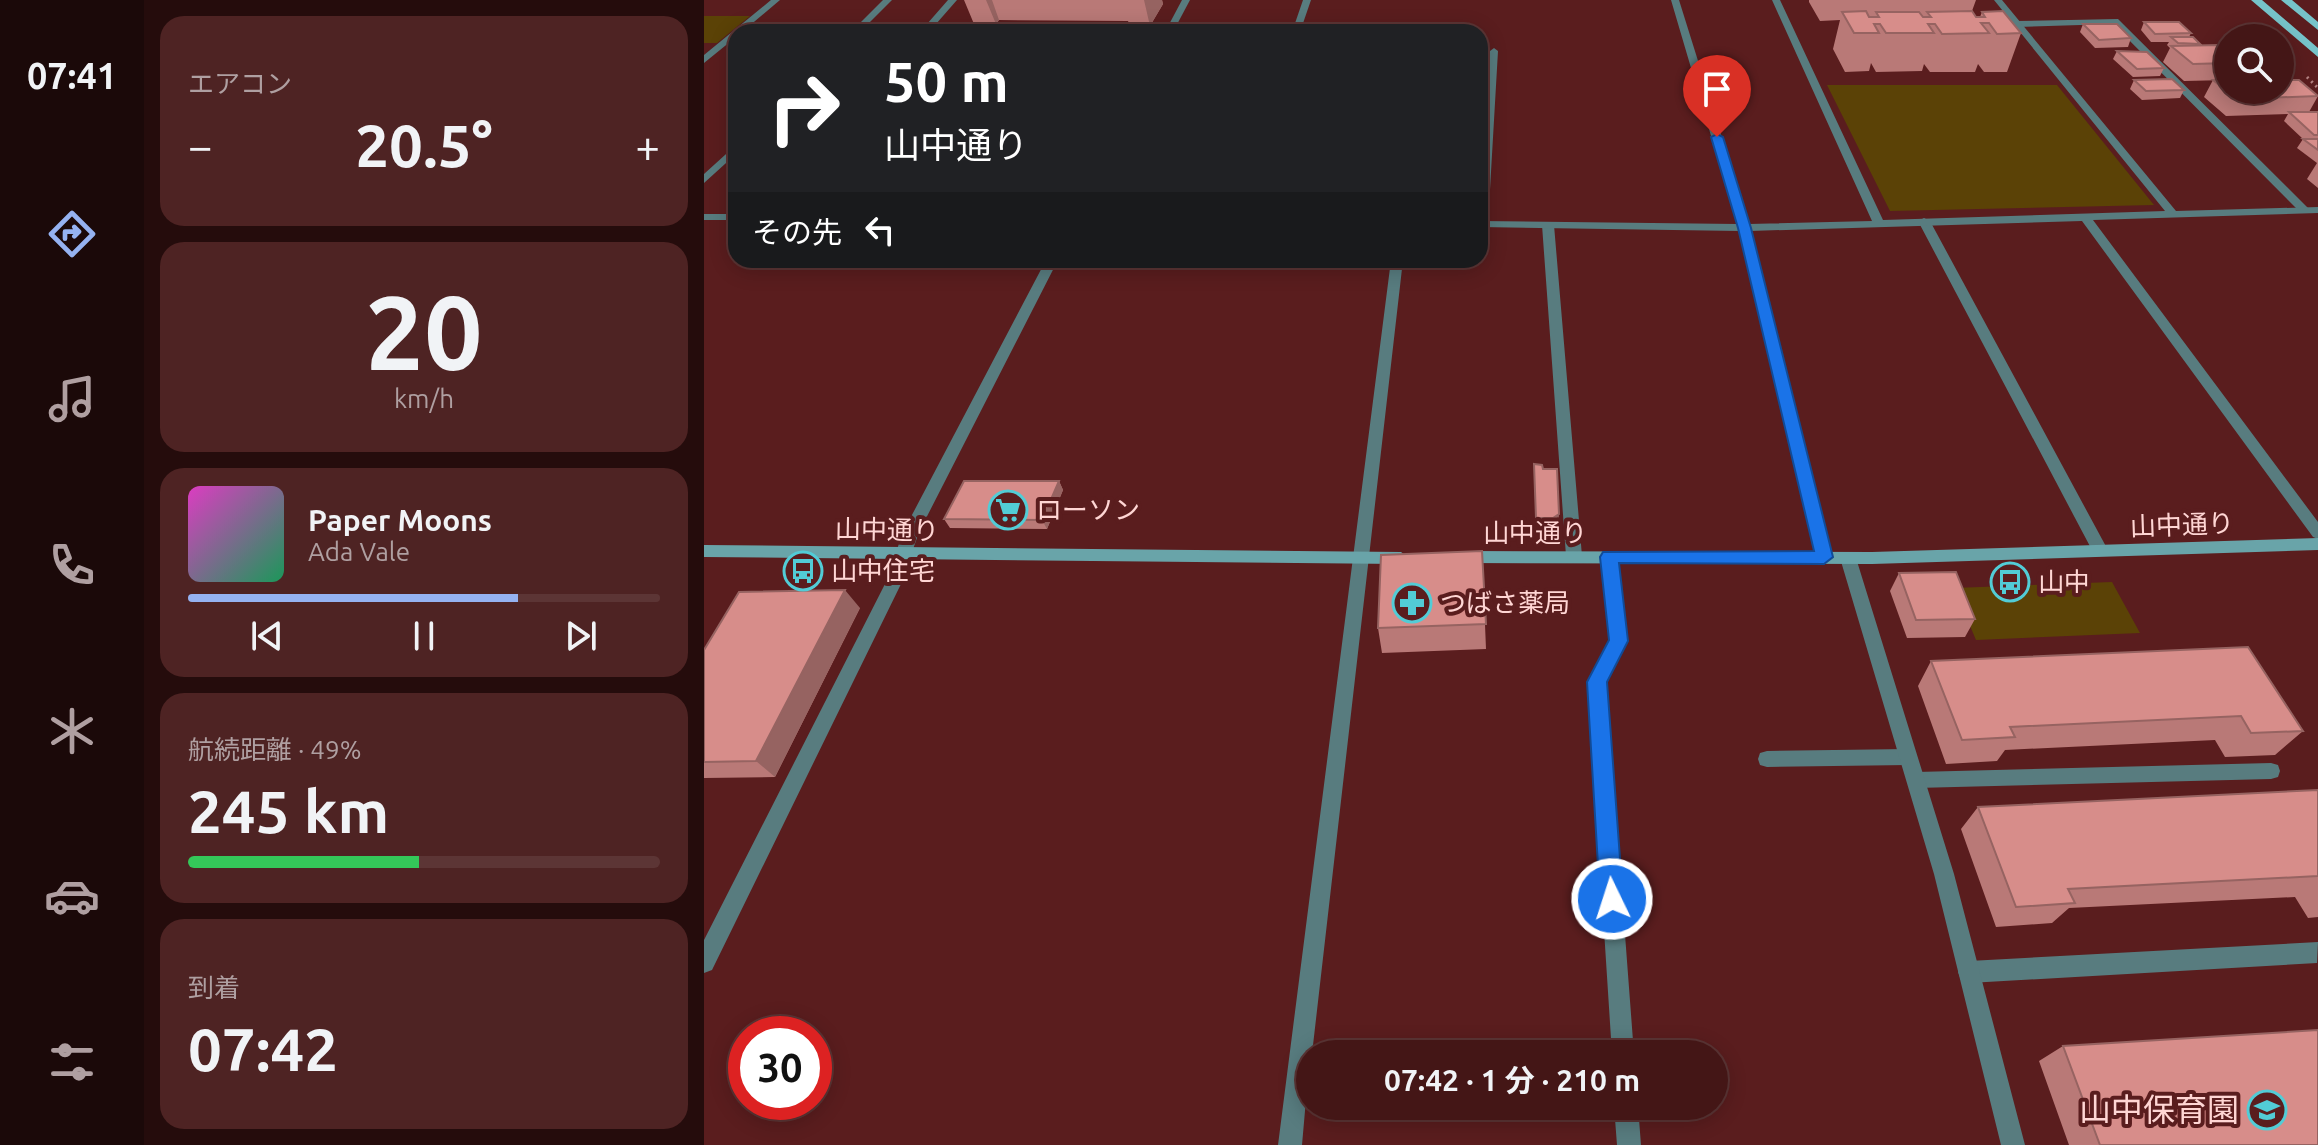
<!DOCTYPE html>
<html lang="ja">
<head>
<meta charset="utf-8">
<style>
	body { margin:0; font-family:Ubuntu,"Noto Sans JP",sans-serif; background:#4e2323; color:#f1f3f6; height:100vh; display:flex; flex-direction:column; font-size:30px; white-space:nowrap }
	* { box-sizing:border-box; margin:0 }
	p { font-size:26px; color:#af9fa1 }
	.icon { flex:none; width:44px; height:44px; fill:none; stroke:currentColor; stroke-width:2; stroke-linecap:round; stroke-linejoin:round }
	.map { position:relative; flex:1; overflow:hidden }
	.drawer { display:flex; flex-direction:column; gap:16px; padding:16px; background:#250c0c; width:560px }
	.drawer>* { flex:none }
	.guide { position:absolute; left:24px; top:24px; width:760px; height:244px; border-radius:24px; box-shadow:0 4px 20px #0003,0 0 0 2px #5c3535; background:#202124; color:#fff; overflow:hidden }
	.controls { position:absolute; left:1510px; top:24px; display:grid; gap:16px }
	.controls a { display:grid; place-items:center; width:80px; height:80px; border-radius:50%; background:#441616; box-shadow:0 4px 20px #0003,0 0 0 2px #5c3535; font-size:40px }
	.speed { position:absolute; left:24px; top:1016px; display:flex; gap:16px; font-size:40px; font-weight:700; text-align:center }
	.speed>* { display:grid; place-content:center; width:104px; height:104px; border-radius:50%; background:#441616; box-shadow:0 4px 20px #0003,0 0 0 2px #5c3535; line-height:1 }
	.speed .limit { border:12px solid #d22; background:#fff; color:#111 }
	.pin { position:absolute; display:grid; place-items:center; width:68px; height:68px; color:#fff; margin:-82px -34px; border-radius:50% 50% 50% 0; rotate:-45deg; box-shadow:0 0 8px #0007 }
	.pin .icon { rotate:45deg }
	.me { position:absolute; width:88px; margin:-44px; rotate:356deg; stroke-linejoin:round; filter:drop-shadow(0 0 6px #0008) }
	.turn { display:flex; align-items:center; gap:28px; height:168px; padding:0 24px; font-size:36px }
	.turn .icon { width:104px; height:104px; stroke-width:2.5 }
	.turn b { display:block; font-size:56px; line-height:68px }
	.then { display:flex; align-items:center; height:76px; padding:0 24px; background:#0003; gap:16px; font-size:30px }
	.big { font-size:60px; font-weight:700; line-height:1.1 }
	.drawer .card { flex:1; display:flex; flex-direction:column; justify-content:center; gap:12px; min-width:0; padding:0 28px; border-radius:24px; background:#4e2323 }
	.drawer .dial { align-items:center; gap:0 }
	.dial b { font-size:104px; line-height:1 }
	.song { display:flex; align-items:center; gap:24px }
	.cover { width:96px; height:96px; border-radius:12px; background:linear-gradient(135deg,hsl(310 70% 55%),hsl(150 70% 35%)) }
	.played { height:8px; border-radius:4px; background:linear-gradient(90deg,#95b2f1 70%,#5c3535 70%) }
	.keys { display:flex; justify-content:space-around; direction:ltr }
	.heat { display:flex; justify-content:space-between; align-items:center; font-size:44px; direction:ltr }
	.charge { height:12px; border-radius:6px; background:linear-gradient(90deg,#34c759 49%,#5c3535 0) }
	.trip { position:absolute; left:592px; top:1040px; width:432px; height:80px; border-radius:40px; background:#441616; box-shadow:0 4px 20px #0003,0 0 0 2px #5c3535; font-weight:700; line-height:80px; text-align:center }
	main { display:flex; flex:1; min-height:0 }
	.dock { display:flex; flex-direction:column; width:144px; justify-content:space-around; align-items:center; background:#1b0909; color:#af9fa1 }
	.dock .icon { width:56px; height:56px }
	.dock .on { color:#95b2f1 }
	.dock b { font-size:36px; color:#f1f3f6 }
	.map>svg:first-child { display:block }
</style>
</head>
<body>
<main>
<nav class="dock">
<b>07:41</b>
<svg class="icon on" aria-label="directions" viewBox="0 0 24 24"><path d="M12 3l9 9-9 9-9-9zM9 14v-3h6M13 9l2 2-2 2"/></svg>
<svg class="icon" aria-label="music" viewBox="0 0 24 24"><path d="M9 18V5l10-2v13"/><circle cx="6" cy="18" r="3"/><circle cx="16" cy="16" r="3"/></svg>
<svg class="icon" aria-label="phone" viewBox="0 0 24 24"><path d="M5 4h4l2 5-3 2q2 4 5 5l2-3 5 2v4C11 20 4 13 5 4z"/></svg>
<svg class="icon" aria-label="climate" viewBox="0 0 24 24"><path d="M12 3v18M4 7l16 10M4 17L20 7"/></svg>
<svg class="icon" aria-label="car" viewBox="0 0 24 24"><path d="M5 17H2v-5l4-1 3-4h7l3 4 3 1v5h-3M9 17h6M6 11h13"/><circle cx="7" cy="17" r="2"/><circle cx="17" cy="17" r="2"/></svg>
<svg class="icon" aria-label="filters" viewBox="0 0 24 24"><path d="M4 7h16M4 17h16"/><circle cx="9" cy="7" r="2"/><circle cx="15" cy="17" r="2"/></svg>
</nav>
<section class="drawer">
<div class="card"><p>エアコン</p>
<div class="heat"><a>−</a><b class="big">20.5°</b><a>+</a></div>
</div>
<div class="card dial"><b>20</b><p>km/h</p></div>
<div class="card">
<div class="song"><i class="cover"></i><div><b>Paper Moons</b><p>Ada Vale</p></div></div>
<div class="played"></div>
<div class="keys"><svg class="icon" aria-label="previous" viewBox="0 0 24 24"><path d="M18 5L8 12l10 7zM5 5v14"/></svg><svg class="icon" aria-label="pause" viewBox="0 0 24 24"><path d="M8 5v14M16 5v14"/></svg><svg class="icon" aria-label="next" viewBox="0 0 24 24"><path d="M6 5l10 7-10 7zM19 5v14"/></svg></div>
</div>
<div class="card"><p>航続距離 · 49%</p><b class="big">245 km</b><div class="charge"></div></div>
<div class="card"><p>到着</p><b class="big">07:42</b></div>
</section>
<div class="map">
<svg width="1614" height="1145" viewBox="0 0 1614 1145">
	<rect width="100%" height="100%" fill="#5a1d1e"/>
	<path fill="#5b4206" d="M0 16H46L13 43H0Z
		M1123 85H1353L1450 205 1186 211Z
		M1408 582 1436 633 1272 640 1250 588Z"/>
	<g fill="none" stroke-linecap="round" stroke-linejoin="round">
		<path stroke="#b38180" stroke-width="3" stroke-dasharray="2 4" stroke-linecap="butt" d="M1603 77 1614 88"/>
		<path fill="#587c7f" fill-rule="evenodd" d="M179 0H188L156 32H147Z
			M1414 19 1604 208V212H1596L1409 24 1313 27 1309 24 1313 21Z
			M277 27 389 29 393 32H274V28Z
			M790 48 794 51 784 224 778 227 776 176 786 51Z
			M32 145V154L0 183V174Z
			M1220 218 1226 221 1405 552 1403 556H1391L1389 552 1214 221Z
			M844 222 850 225 878 556 870 562 862 556 838 225Z
			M1204 749 1211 751 1213 757 1211 763 1204 765 1063 767 1056 765 1054 759 1056 753 1063 751Z
			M1567 763 1574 765 1576 771 1574 777 1567 779 1212 788 1205 786 1203 780 1205 774 1212 772Z
			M1614 942 1613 963 1265 983 1257 980 1254 972 1257 964 1265 961Z"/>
		<path fill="#587c7f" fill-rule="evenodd" d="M67 0H76L38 32H32V37L0 63V55Z
			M244 0H253L225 32H216Z
			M478 0H486L469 32H461Z
			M599 0H607L596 32H588Z
			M967 0H975L1045 224 1168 221 1068 0H1076L1179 220 1461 211 1290 0H1298L1472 211 1614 207V213L1389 220 1614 522V539L1609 537 1378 221 1046 231 1128 557 1126 561H1114L1035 231 776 227V221L1033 224Z
			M0 214H32V220H0Z
			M342 260H354L215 532 197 584 8 970 0 973V940L181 584 199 532Z
			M687 260H699L608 1054H606L598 1145H574Z
			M905 551 913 557 923 641 902 682 930 1054H908L884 682 907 641 897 557Z
			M1144 552 1152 558 1250 874 1321 1145H1297L1230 874 1136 558Z
			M910 1106H934L937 1145H913Z"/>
		<path fill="#69a4a9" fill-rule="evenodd" d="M1614 538V550L1168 564 760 563 752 557 760 551 1168 552Z
			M0 545 697 552 705 558 697 564 0 557Z"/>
		<path fill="#76c3c9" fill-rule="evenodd" d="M1547 0H1558L1614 48V57Z
			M1577 0H1588L1614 22V30Z"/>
	</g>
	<path fill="#b97977" d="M260 0H458L459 4 446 26H426L424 21 295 20 292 24H270Z
		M1105 0H1272L1268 11 1272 17H1276L1278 12 1317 33 1303 72H1280L1274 64 1271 72H1226L1220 64 1218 71 1172 72 1167 63 1165 71 1141 72 1129 49 1136 20 1116 21 1105 2Z
		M1440 22 1487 33 1485 37 1496 44 1495 45 1524 52V80L1480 81 1459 62 1466 48 1463 45 1465 42H1447L1437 30Z
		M1379 24 1427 38 1424 47 1391 48 1376 32Z
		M1413 51 1460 68 1456 76 1429 77 1409 59Z
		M1430 80 1480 90 1476 98 1438 100 1426 89Z
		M1509 80 1614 96 1605 112H1614V188L1603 179 1613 163 1593 148 1599 139 1580 121 1584 114 1522 116 1500 97Z
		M830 464 838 465 854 532 849 536H832Z
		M355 481 359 490 343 529 246 528 240 519Z
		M778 551 782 649 678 653 674 628Z
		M1195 573 1271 619 1261 637 1203 638 1186 591Z
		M156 608 71 777 0 778V650Z
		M1544 647 1599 731 1571 755 1521 757 1511 740 1301 750 1293 761 1242 764 1214 686 1227 661Z
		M1614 790V917L1604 918 1591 897 1365 908 1348 923 1292 927 1257 829 1274 807Z
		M1359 1046 1614 1145H1365L1335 1061Z"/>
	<path fill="#966361" d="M282 0H288L295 20 292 24Z
		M440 0H458L459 4 446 26Z
		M355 481 359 490 343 529 338 520Z
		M855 514 854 532 849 536V518Z
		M141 590 156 608 71 777 52 761Z"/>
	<path fill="#d78d8a" stroke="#966361" stroke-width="2" d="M1162 11 1165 17H1175L1172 12H1215L1219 17H1227L1223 12 1268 11 1272 17H1281L1278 12 1299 11 1317 33 1293 34 1285 23H1277L1285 33 1238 34 1231 24H1224L1230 33H1182L1176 24H1170L1175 33H1150L1138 12Z
		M1440 22H1475L1487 33 1451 34Z
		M1379 24H1413L1427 38 1395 40Z
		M1467 37H1489L1496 44 1474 43Z
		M1517 45 1524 52V63L1489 64 1467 46Z
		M1413 51 1443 52 1460 68 1433 69Z
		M1468 79 1480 90 1442 91 1430 80Z
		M1509 80H1524V90H1576V80H1595L1614 96 1532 99Z
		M1585 112H1614V135H1610Z
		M1599 139H1614V150Z
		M830 464 838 465 839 469H853L855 514 849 518H832Z
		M260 481H355L338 520 240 519Z
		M778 551 782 624 674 628 677 555Z
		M1252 572 1271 619 1212 620 1195 573Z
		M141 590 52 761 0 762V650L35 592Z
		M1544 647 1599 731 1547 733 1537 716 1306 727 1311 737 1258 740 1227 661Z
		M1614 790V876L1364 889 1371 903 1312 907 1274 807Z
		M1614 1030V1145H1396L1359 1046Z"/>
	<path fill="#1a73e8" stroke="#114b97" stroke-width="2" d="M1013 134 1019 137 1047 228 1129 557 1120 564 915 563 924 641 903 682 919 899 916 907 908 910 900 907 896 899 883 682 905 640 896 557 899 552 1110 551 1034 228 1007 137Z"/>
	<defs>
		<symbol id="supermarket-ring" viewBox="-11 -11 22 22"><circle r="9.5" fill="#5a1d1e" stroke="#52ccd6" stroke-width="1.5"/><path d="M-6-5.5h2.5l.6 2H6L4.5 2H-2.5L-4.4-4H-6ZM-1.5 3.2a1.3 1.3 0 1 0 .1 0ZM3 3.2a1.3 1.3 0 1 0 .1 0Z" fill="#52ccd6"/></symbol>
		<symbol id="bus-ring" viewBox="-11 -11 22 22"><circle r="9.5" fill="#5a1d1e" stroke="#52ccd6" stroke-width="1.5"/><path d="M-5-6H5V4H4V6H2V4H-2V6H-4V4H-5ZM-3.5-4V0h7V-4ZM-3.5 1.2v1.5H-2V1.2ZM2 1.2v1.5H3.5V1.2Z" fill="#52ccd6"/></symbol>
		<symbol id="pharmacy-ring" viewBox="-11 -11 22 22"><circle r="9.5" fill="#5a1d1e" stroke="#52ccd6" stroke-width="1.5"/><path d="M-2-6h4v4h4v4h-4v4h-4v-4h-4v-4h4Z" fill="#52ccd6"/></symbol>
		<symbol id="school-ring" viewBox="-11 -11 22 22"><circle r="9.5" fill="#5a1d1e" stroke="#52ccd6" stroke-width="1.5"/><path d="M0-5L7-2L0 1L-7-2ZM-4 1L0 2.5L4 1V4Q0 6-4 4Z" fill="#52ccd6"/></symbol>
	</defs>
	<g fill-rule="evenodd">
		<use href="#supermarket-ring" x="282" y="488" width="44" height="44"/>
		<use href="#bus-ring" x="77" y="549" width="44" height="44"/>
		<use href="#bus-ring" x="1284" y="560" width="44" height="44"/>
		<use href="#pharmacy-ring" x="686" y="581" width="44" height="44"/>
		<use href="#school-ring" x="1541" y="1088" width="44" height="44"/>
	</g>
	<g text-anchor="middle" stroke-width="8" stroke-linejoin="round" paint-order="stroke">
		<g font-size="26" fill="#ffd6d4" stroke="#5a1d1e" text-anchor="start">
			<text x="332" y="519">ローソン</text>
			<text x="127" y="580">山中住宅</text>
			<text x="1334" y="591">山中</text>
			<text x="736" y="612">つばさ薬局</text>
		</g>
		<g font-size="26" fill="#ffd6d4" stroke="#5a1d1e">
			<text transform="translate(1478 525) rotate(-2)" y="9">山中通り</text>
			<text transform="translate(183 530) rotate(1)" y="9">山中通り</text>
			<text x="831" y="542">山中通り</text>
		</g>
		<g font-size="32" fill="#ffd6d4" stroke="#5a1d1e" text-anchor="end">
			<text x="1535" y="1121">山中保育園</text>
		</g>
	</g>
</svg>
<div class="controls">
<a><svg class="icon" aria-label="search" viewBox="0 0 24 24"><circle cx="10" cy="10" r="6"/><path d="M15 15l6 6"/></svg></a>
</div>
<div class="speed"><div class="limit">30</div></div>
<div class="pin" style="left:1013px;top:137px;background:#d93025"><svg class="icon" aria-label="arrive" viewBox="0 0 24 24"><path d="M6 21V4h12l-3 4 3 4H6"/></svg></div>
<svg class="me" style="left:908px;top:899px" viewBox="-20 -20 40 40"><circle r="17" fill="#1a73e8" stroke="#fff" stroke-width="3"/><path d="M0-11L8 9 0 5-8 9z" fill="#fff"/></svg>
<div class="trip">07:42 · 1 分 · 210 m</div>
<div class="guide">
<div class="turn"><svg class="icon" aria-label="right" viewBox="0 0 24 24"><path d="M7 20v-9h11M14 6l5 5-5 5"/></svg><div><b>50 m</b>山中通り</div></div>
<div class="then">その先<svg class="icon" aria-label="left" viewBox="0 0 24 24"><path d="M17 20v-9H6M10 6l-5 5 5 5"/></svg></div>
</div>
</div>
</main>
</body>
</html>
